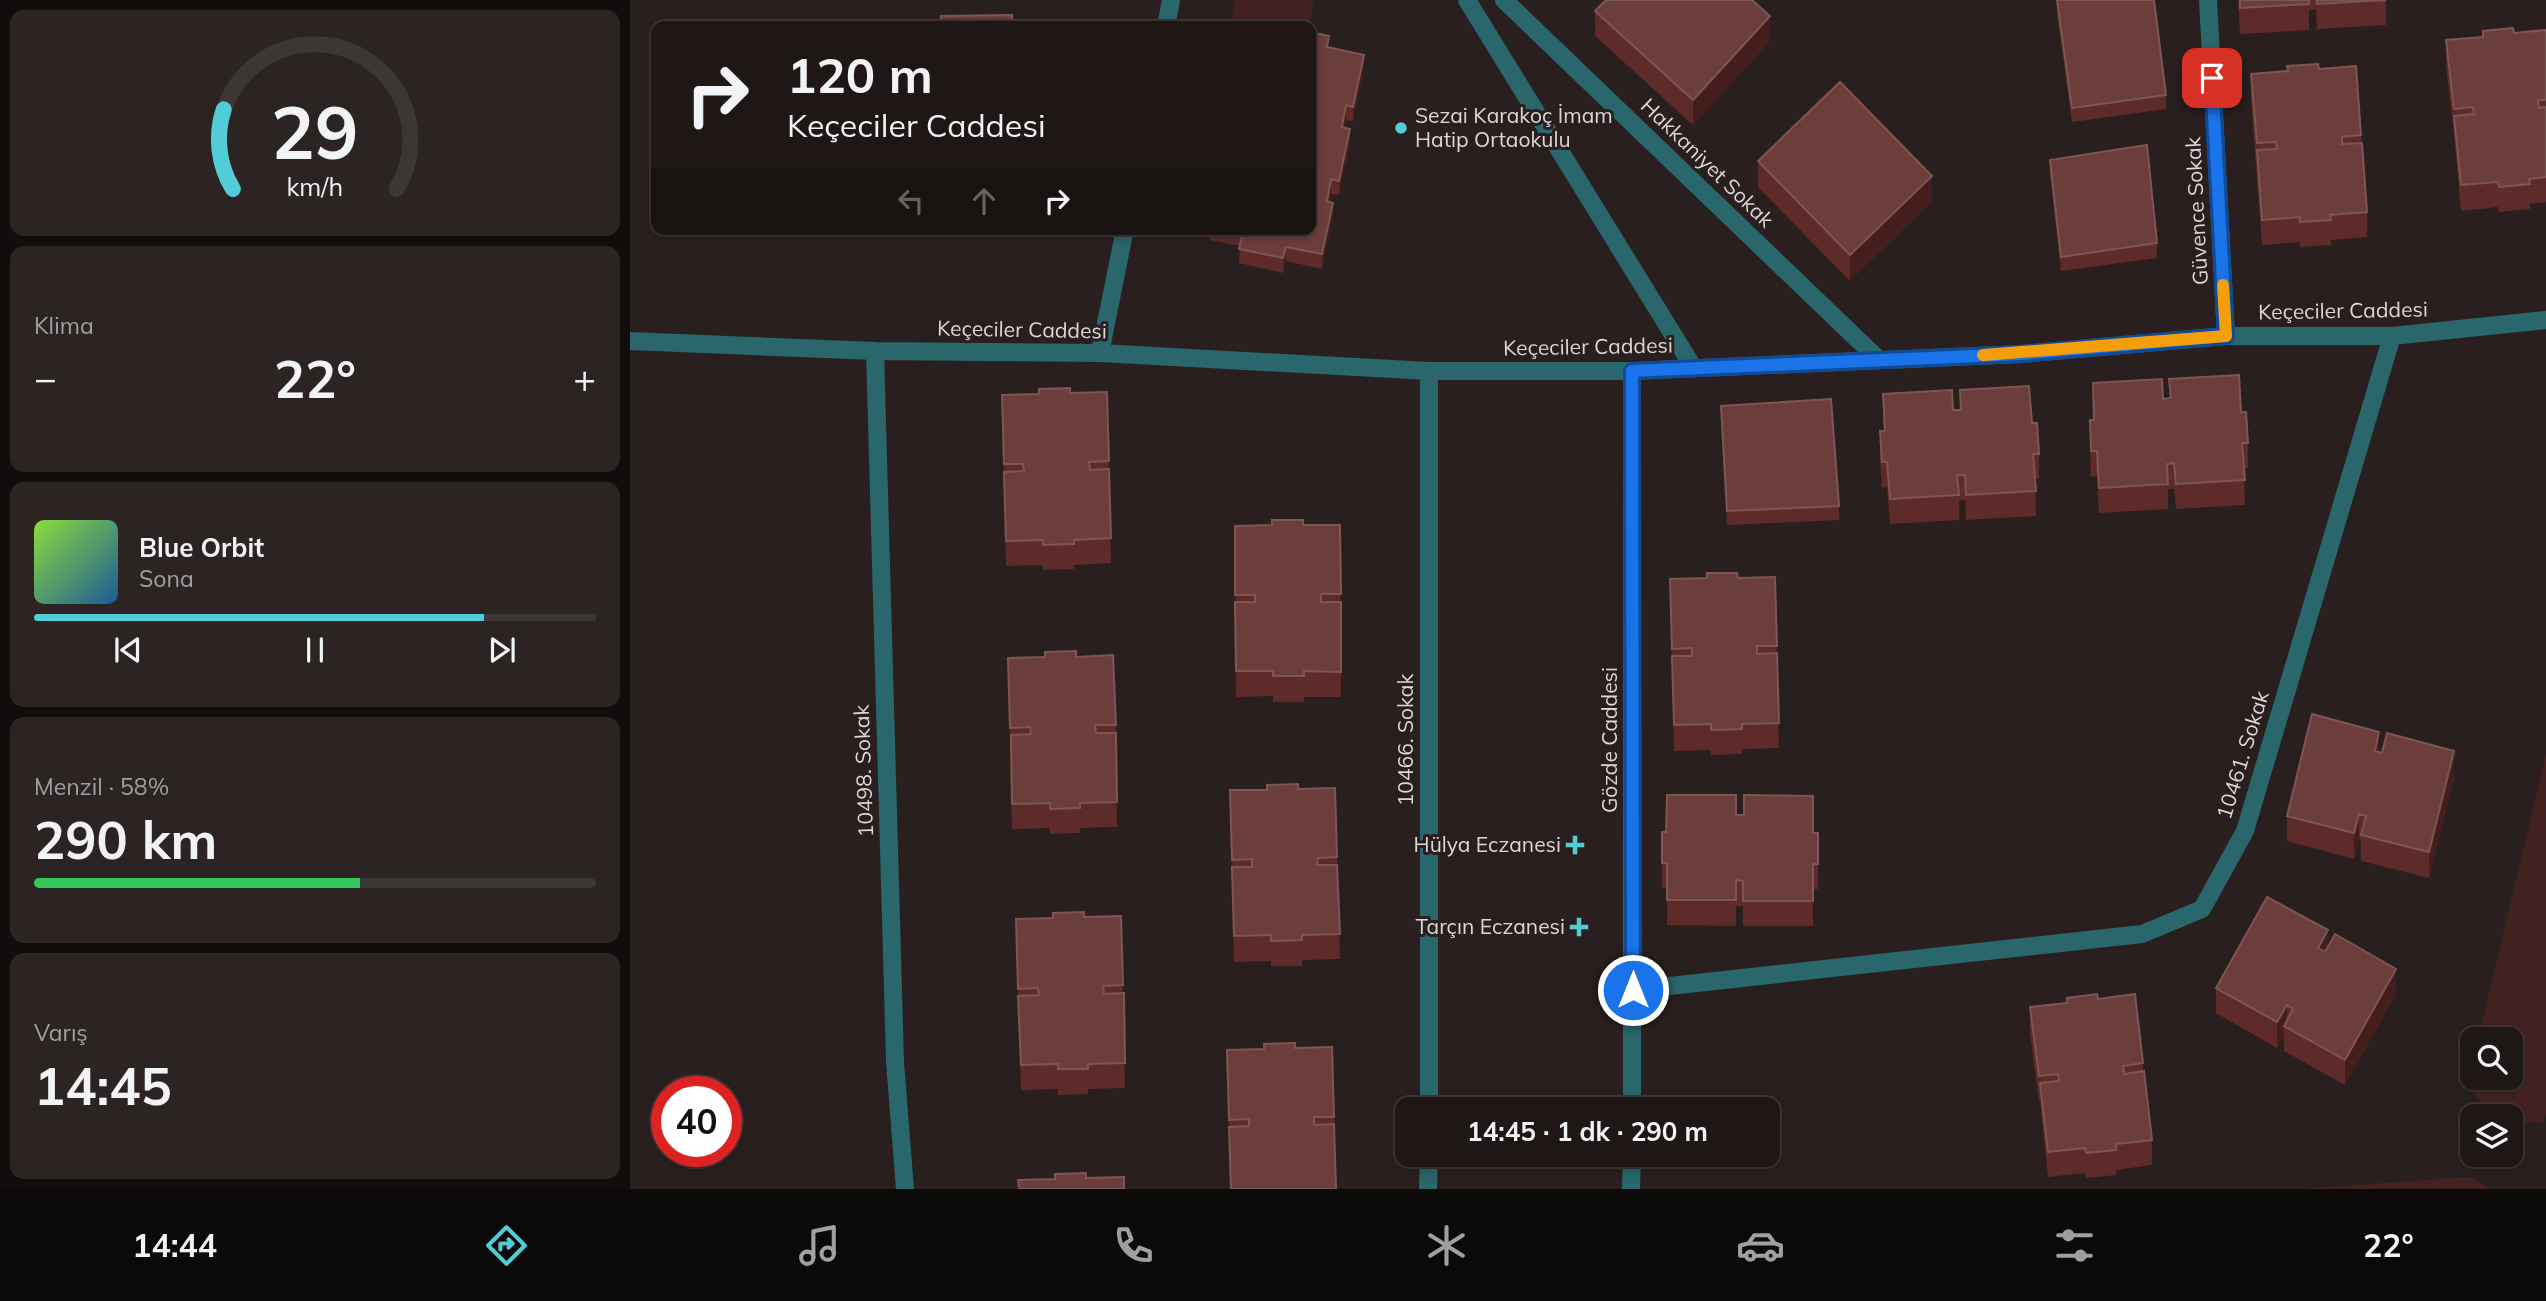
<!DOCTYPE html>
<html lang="tr">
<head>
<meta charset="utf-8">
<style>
	body { margin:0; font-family:Mulish,sans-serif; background:#2c2423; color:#f1f3f6; height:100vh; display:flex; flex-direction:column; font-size:26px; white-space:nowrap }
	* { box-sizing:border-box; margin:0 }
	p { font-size:23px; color:#a19fa1 }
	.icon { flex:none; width:38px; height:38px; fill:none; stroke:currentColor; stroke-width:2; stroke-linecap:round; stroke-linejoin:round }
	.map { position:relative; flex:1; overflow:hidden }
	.sheet { display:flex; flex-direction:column; gap:10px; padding:10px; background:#110d0c; width:630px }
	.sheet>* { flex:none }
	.guide { position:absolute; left:21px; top:21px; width:665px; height:214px; border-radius:14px; box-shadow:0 4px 10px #0003,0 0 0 2px #3c3635; background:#1f1716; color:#f1f3f6; overflow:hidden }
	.tools { position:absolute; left:1830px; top:1027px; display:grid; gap:14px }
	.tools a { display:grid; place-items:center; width:63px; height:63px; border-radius:14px; background:#1f1716; box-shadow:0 4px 10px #0003,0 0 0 2px #3c3635; font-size:35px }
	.speed { position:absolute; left:21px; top:1076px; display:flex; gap:14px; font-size:35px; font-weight:700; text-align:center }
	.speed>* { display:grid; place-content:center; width:91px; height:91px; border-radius:50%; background:#1f1716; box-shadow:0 4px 10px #0003,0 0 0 2px #3c3635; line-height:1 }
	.speed .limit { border:10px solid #d22; background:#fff; color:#111 }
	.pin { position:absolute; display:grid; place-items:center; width:60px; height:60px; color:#fff; margin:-30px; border-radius:14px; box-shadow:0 4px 10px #0006 }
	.me { position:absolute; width:77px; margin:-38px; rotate:0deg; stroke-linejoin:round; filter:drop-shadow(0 0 5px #0008) }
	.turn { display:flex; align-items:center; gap:24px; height:147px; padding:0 21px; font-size:32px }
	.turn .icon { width:91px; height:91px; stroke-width:2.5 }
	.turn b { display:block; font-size:49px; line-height:60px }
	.lanes { display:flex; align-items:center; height:66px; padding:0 21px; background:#0003; justify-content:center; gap:35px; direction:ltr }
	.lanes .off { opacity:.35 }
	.big { font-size:52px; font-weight:700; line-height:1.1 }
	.sheet .widget { flex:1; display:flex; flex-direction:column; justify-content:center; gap:10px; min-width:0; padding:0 24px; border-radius:14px; background:#2c2423 }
	.sheet .dial { align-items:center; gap:0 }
	.dial svg { height:182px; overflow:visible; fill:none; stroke:#3c3635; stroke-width:7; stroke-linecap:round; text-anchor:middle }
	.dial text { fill:#f1f3f6; stroke:none }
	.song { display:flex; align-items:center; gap:21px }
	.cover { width:84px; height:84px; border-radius:10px; background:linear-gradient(135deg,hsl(90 70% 55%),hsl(210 70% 35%)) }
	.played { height:7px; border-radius:4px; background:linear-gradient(90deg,#52ccd6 80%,#3c3635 80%) }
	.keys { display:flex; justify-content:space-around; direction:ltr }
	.heat { display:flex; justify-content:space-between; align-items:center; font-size:38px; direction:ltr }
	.charge { height:10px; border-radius:5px; background:linear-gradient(90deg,#34c759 58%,#3c3635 0) }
	.trip { position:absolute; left:765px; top:1097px; width:385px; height:70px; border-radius:14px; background:#1f1716; box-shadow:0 4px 10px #0003,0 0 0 2px #3c3635; font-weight:700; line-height:70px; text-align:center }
	.menu { display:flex; height:112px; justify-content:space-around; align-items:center; background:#0c0909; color:#a19fa1 }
	.menu .icon { width:49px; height:49px }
	.menu .active { color:#52ccd6 }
	.menu b { font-size:32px; color:#f1f3f6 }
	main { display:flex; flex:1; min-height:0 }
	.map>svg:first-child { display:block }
</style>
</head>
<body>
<main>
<section class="sheet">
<div class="widget dial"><svg viewBox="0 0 100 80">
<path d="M14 69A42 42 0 1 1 86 69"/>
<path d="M14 69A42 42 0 0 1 10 34" stroke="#52ccd6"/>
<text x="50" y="56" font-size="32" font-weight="700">29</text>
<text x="50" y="72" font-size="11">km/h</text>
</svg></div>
<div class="widget"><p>Klima</p>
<div class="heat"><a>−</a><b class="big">22°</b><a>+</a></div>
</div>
<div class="widget">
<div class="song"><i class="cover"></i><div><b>Blue Orbit</b><p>Sona</p></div></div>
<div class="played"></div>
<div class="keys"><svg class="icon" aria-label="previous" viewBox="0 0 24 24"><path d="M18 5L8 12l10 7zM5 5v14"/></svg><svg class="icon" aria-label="pause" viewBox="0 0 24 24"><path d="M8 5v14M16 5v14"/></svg><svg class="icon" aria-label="next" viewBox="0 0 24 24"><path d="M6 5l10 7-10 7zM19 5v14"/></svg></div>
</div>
<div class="widget"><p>Menzil · 58%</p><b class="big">290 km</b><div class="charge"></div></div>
<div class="widget"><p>Varış</p><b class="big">14:45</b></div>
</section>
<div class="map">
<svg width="1916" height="1189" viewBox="0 0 1916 1189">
	<rect width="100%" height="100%" fill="#291f1e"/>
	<path fill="#432321" d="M605 0H684L679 26H611L600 24Z
		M1916 755V1114L1913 1123 1881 1122V1116H1867L1837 1088 1843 1062V1078H1881V1040L1848 1039Z
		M1839 1177 1861 1189H1670Z"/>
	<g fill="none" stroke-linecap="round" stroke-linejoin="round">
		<path stroke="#29676c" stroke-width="18" d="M837 0 1063 367
			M874 0 1248 359
			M1578 0 1596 336
			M536 26 541 0
			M0 341 245 351 470 353 799 371H1002L1391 354 1596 336H1762L1916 320
			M245 351 265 1062 275 1189
			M470 353 495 229
			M1002 371V1110
			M1003 990 1512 934 1572 909 1615 831 1762 336
			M799 1110V371
			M798 1189 799 1155
			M1001 1189 1002 1155"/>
	</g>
	<path fill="#5e2b2a" d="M1427 0 1536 95V109L1442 122 1427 14Z
		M1608 0H1756V25L1687 29 1686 9 1679 10V30L1610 34Z
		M965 11 1140 41 1063 125 965 36Z
		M1916 30V202L1900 204V209L1869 212 1868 207 1831 211 1824 134 1816 65V40L1853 37V31L1884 33Z
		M699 47 734 70 723 121 716 120 715 128 720 143 709 195 701 194 699 202 703 217 692 269 656 261 653 273 609 263 610 246 580 240V229H681Z
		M1657 66 1689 69 1731 135 1737 212V237L1701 240V245L1670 247V242L1632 245 1621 99V74L1657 71Z
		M1420 160 1527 243V258L1431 271 1420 175Z
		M1128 161 1302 201 1220 281 1128 187Z
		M1539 379 1611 412 1618 443V468H1614L1615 505 1546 509 1544 489H1538V509L1469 513 1467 476 1461 477 1460 445V420H1463V383L1533 399H1539Z
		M1330 390 1402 423 1409 454V479H1405L1406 516 1336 520 1335 500 1329 501V520L1260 524 1257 487 1252 488 1250 457V431H1254L1253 394 1323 410H1330Z
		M477 392 481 563 444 565V569L413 570V565L376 566 372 395Z
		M1091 406 1209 506V520L1097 525Z
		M710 525 711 697H674V702H643V696L606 697 605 526Z
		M1145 577 1149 748 1112 749V754L1081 755V750L1044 751 1040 579Z
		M415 657H446L486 725 487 827 450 828V833L420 834V828L382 829 378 658Z
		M1749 752 1824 776 1799 878 1731 861V840L1729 839 1724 859 1657 841V816Z
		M705 788 710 959 672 960V966H641V961L604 962 600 790Z
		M1106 815 1183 833H1188V889H1183V926H1113V906H1106V926L1037 925V888H1032V832H1036Z
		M491 916 495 1088 458 1089V1094L428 1095V1089L391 1090 386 919Z
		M1698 947 1766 994 1715 1085 1654 1051V1036L1647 1048 1586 1013V988Z
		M1468 999 1513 1063V1071L1522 1140V1165L1486 1170V1175L1456 1178 1455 1173 1418 1177 1410 1101H1409L1400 1033V1007Z
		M702 1047 706 1189H600L597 1050Z"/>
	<path fill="#431e1d" d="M1140 16V41L1063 125V100Z
		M734 55V70L723 121V107Z
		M716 105V120L712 141V127Z
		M720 129V143L709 195V181Z
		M1302 176V201L1220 281V255Z
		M701 179V194L697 216V201Z
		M703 203V217L692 269V254Z
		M656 247V261L653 273V258Z
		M1749 732V757L1745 751Z
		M1824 751V776L1799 878V852Z
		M1729 814V839L1724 859V833Z
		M1698 930V956L1688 948Z
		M1766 969V994L1715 1085V1060Z
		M1657 1005V1028L1654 1026V1036L1647 1048V1022Z"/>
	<path fill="#6b3d3c" stroke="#7d5654" stroke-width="2" d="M976 0H1122L1140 16 1063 100 965 11Z
		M1427 0H1524L1536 95 1442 108Z
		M1610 0H1679V4L1610 8Z
		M1687 0H1756L1687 4Z
		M382 15V26H311V16Z
		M1883 28 1884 33 1916 30V100H1908L1909 108 1916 107V177L1899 179 1900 184 1869 187 1868 182 1831 185 1824 116 1844 114 1843 107 1824 109 1816 40 1853 37V31Z
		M681 32 699 36 697 47 734 55 723 107 716 105 712 127 720 129 709 181 701 179 697 201 703 203 692 254 656 247 653 258 609 249 613 233 597 229H681Z
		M1688 64 1689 69 1726 66 1731 135 1712 137V144L1732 143 1737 212 1700 215 1701 220 1670 222V217L1632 220 1627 150 1647 149 1646 142 1627 143 1621 74 1658 71 1657 66Z
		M1210 82 1302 176 1220 255 1128 161Z
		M1517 145 1527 243 1431 257 1420 160Z
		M1609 375 1611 412H1616L1618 443H1612L1615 480 1546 484 1544 463 1537 464 1538 484 1469 488 1467 451H1461L1460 420H1464L1463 383 1532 379 1533 399 1541 398 1539 379Z
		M1399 386 1402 423H1407L1409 454H1403L1406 491 1336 495 1335 475H1327L1329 495 1260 499 1257 462H1252L1250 431H1255L1253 394 1322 390 1323 410H1331L1330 390Z
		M440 388V393L477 392 479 461 459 462 460 470 479 469 481 538 444 540V544L413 545V540L376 541 374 472 394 471 393 464H374L372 395 409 394V389Z
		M1201 399 1209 506 1097 511 1091 406Z
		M642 520H673V525H710L711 594H691V602H711V672L674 671V676H643V671H606L605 602H625V595H605V526L642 525Z
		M1077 573H1107L1108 578 1145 577 1147 646H1127V654L1147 653 1149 723 1112 724V729L1081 730V724L1044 725 1042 656H1062V648L1042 649 1040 579 1077 578Z
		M446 651V657L483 655 486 725H465L466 733H486L487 802 450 803V808L420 809V803L382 804 381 735 401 734 400 727 380 728 378 658 415 657V652Z
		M1682 714 1749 732 1745 751 1752 753 1757 733 1824 751 1799 852 1731 835 1736 816 1729 814 1724 833 1657 816Z
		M668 784V789L705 788 707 857 688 858 687 865H707L710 934 672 935V940L641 941V935L604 936 602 867H622V859L602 860 600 790H637V785Z
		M1037 795H1106V815H1114V795L1183 796V833H1188V864H1183V901H1113V881L1106 880V900H1037V863H1032V832H1036Z
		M1637 897 1698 930 1688 948 1695 952 1705 934 1766 969 1715 1060 1654 1026 1663 1009 1657 1005 1647 1022 1586 988Z
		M454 912V917L491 916 493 985 473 986 474 994 494 993 495 1063 458 1064V1069H428V1064L391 1065 388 996 409 995 408 988 388 989 386 919 423 918V913Z
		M1467 994 1468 999 1505 994 1513 1063 1493 1066 1494 1074 1514 1071 1522 1140 1486 1144V1150L1456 1153 1455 1148 1418 1152 1410 1083 1429 1081 1428 1074 1409 1076 1400 1007 1437 1003V998Z
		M665 1043V1048L702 1047 704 1117H684V1125L704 1124 706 1189H601L599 1127 619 1126V1119L599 1120 597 1050 634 1049V1044Z
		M456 1173V1178L494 1177V1189H389L388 1180 425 1179V1174Z"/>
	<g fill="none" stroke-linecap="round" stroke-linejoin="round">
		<defs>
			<path id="route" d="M1003 990 1002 371 1391 354 1596 336 1582 78"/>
		</defs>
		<use href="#route" stroke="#114b97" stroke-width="18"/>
		<use href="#route" stroke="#1a73e8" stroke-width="12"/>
		<path stroke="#f59e0b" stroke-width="12" d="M1353 355 1596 336 1593 285"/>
	</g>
	<g fill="#52ccd6" stroke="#291f1e" stroke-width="2.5">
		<circle cx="771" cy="128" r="7"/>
		<path d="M941.5 834.5h7v7h7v7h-7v7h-7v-7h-7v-7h7z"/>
		<path d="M945.5 916.5h7v7h7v7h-7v7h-7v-7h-7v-7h7z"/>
	</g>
	<g text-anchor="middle" stroke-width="6" stroke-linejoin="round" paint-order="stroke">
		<g font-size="21" fill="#ded7d6" stroke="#291f1e" text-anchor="end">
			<text x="785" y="123" text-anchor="start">Sezai Karakoç İmam<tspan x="785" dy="24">Hatip Ortaokulu</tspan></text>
			<text x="931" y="852">Hülya Eczanesi</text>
			<text x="935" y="934">Tarçın Eczanesi</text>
		</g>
		<g font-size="21" fill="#ded7d6" stroke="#291f1e">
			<text transform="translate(1077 163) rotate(44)" y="7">Hakkaniyet Sokak</text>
			<text transform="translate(1567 211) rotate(-93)" y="7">Güvence Sokak</text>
			<text transform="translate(1713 311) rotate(-1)" y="7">Keçeciler Caddesi</text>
			<text transform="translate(392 330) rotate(1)" y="7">Keçeciler Caddesi</text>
			<text transform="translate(958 347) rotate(-1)" y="7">Keçeciler Caddesi</text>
			<text transform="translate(776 740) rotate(-90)" y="7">10466. Sokak</text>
			<text transform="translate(980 740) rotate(-90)" y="7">Gözde Caddesi</text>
			<text transform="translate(1613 755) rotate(-73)" y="7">10461. Sokak</text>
			<text transform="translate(234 771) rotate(-92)" y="7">10498. Sokak</text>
		</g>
	</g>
</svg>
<div class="tools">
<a><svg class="icon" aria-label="search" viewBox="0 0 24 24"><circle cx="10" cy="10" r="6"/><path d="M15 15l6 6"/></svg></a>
<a><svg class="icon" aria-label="layers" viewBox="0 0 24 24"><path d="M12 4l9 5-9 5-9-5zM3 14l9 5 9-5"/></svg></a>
</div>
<div class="speed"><div class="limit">40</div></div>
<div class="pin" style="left:1582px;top:78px;background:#d93025"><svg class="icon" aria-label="arrive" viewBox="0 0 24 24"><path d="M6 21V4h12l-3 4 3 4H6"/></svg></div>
<svg class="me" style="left:1003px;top:990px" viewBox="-20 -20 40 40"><circle r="17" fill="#1a73e8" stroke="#fff" stroke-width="3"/><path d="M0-11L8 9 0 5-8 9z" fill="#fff"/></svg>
<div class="trip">14:45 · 1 dk · 290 m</div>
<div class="guide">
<div class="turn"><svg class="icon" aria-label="right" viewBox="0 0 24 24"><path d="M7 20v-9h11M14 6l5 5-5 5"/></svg><div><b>120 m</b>Keçeciler Caddesi</div></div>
<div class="lanes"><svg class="icon off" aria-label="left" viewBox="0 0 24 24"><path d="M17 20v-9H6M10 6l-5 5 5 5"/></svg><svg class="icon off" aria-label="ahead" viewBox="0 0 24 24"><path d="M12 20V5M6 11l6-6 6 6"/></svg><svg class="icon" aria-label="right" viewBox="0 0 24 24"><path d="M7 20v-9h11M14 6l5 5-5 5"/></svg></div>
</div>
</div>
</main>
<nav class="menu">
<b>14:44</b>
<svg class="icon active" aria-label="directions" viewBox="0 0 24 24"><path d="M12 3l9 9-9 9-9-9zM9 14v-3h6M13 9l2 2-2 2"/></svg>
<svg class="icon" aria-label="music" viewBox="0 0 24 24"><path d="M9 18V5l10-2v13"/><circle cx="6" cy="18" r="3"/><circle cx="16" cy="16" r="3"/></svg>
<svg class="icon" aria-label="phone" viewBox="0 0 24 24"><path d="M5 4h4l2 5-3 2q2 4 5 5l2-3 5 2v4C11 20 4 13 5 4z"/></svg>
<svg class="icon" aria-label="climate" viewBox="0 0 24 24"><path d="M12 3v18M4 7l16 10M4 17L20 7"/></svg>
<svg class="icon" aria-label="car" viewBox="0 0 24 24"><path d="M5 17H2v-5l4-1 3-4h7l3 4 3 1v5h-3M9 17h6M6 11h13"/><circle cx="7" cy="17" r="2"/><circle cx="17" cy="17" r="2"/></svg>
<svg class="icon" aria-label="filters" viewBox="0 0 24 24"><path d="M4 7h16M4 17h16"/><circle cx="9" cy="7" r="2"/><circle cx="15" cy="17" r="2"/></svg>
<b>22°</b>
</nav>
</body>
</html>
